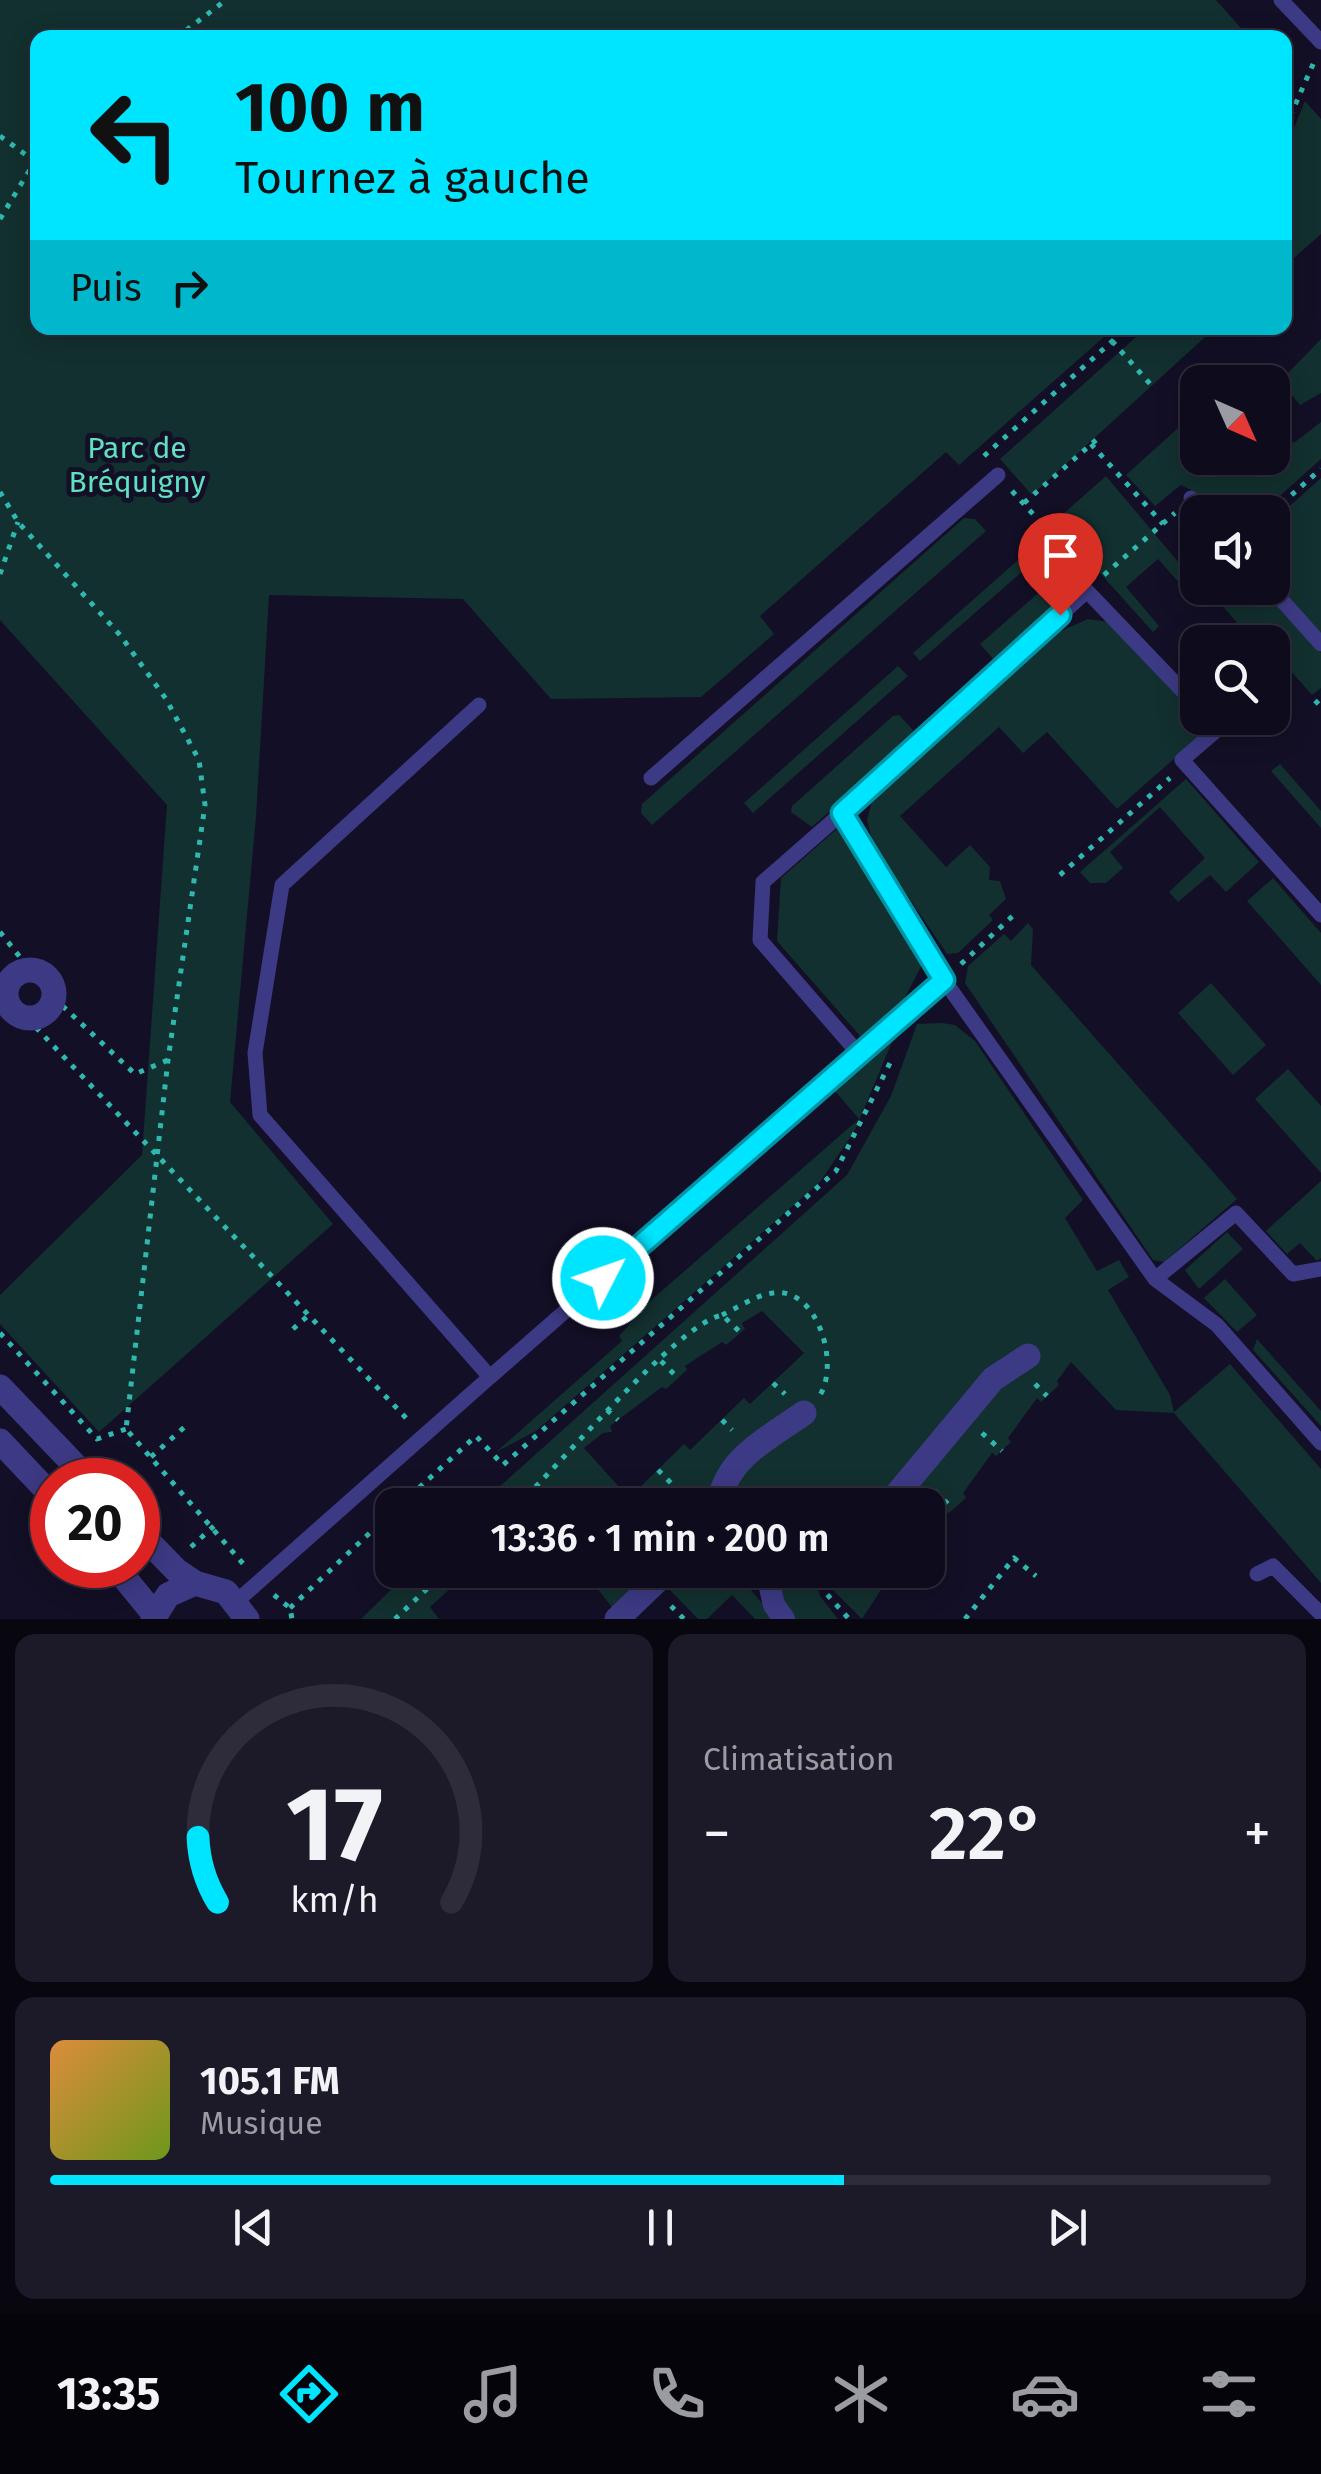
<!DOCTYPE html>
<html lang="fr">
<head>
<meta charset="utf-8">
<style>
	body { margin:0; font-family:"Fira Sans",sans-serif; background:#1c1929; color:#f1f3f6; height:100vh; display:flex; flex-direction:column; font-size:38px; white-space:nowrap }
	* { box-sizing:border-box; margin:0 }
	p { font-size:32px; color:#9b9ba3 }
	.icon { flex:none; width:55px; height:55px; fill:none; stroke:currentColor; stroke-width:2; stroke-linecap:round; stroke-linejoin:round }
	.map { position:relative; height:1619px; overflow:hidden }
	.drawer { display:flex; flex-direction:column; gap:15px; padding:15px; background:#08060f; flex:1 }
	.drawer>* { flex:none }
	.guide { position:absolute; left:30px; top:30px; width:1262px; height:305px; border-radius:20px; box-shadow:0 5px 25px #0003,0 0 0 2px #2e2b3b; background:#00e5ff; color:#111; overflow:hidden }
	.needle { width:65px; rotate:135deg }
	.buttons { position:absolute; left:1180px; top:365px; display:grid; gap:20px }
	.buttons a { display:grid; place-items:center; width:110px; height:110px; border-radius:20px; background:#0e0b1c; box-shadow:0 5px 25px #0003,0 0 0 2px #2e2b3b; font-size:50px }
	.speed { position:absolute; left:30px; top:1458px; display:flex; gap:20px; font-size:50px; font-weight:700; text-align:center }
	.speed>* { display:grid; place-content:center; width:130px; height:130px; border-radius:50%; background:#0e0b1c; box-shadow:0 5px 25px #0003,0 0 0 2px #2e2b3b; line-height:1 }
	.speed .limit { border:15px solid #d22; background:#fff; color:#111 }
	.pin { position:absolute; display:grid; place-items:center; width:85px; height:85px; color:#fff; margin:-102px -42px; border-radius:50% 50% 50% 0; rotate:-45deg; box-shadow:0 0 10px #0007 }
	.pin .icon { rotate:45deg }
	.me { position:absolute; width:110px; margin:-55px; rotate:49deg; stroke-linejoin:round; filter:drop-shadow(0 0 8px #0008) }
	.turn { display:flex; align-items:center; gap:35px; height:210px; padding:0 40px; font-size:45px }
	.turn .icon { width:130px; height:130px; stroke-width:2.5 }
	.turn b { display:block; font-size:70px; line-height:85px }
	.then { display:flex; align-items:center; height:95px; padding:0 40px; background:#0003; gap:20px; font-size:38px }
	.big { font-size:75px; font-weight:600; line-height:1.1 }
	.drawer .tile { flex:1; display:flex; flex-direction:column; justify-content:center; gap:15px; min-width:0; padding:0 35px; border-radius:20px; background:#1c1929 }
	.drawer .dial { align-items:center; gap:0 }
	.dial svg { height:260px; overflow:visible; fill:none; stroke:#2e2b3b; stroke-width:7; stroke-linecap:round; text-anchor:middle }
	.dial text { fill:#f1f3f6; stroke:none }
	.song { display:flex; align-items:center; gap:30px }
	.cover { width:120px; height:120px; border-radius:15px; background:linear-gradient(135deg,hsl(30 70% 55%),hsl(80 70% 35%)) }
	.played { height:10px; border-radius:5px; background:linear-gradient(90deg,#00e5ff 65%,#2e2b3b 65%) }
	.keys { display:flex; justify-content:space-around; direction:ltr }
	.heat { display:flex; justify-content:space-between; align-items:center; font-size:55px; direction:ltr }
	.drawer .tiles { flex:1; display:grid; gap:15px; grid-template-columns:1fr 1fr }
	.tile:last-child { grid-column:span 2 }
	.trip { position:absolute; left:375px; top:1488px; width:570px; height:100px; border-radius:20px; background:#0e0b1c; box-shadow:0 5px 25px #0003,0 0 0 2px #2e2b3b; font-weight:600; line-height:100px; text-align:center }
	.tabs { display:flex; height:160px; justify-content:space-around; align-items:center; background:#06040b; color:#9b9ba3 }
	.tabs .icon { width:70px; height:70px }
	.tabs .current { color:#00e5ff }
	.tabs b { font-size:45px; color:#f1f3f6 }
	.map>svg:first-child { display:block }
</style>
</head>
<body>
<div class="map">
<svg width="1321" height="1619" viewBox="0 0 1321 1619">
	<rect width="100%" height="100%" fill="#130f26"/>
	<path fill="#12302f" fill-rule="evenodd" d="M0 0H1216L1249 37 38 38V328H1114L959 465 946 452 760 616 774 634 701 697 551 699 463 599 269 595 256 817 230 1102 333 1224 99 1432 0 1324V1295L142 1155 167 805 0 620Z
		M1305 101 1321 119V234L1285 266V150Z
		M1146 328H1215L1032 495 1000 459Z
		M1321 339V393L1300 405 1285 387 1287 374Z
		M1197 411 1198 458H1272L1273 447 1295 442 1321 422V459L1262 512H1214L1195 492 1181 485 1155 506 1126 475Z
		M1106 476 1200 588 1191 596 1158 559 1126 587 1159 626 1153 632 1054 522Z
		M1321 478V635L1273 580 1272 522Z
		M964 518 975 519 986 531 652 825 641 813 642 804Z
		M1045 536 1088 583 1081 588 1047 550 920 661 913 653Z
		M1235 588H1262L1321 653V688L1312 695 1273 651 1272 642 1258 636 1253 641 1219 602Z
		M1043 589 1058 608 995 661 980 644Z
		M1088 619 1108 622 1210 727 1117 809 1047 732 1023 753 999 727 900 816 946 867 970 845 990 867 989 880 1000 881 1006 899 989 915 993 920 958 953 947 954 873 845 867 820 872 801 1054 634Z
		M898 666 908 676 753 813 744 803Z
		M899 715 913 730 911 739 812 827 791 812 792 806 893 716Z
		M1280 764 1321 811V828L1271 771Z
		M1186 779 1259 862 1226 892 1210 875 1178 902 1169 892 1205 858 1160 807 1110 852 1123 868 1106 883H1090L1080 872Z
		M838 828 923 963 903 1001 861 1037 777 941 781 878Z
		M1273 878 1321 933V985L1247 901Z
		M1028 923 1033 929 1031 965 1237 1199 1164 1262 1153 1260 965 983 968 966 1004 934 1011 941Z
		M1211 983 1266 1045 1233 1075 1178 1013Z
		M942 1023 955 1025 975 1041 1083 1200 1065 1218 1097 1271 1119 1260 1129 1277 1108 1290 1170 1395 1174 1412 1230 1364 1321 1469V1583L1174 1413 1116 1410 1071 1362 1057 1381 1059 1385 1041 1402 1037 1398 1008 1438 1011 1442 996 1456 992 1453 963 1493 966 1498 949 1513 944 1510 928 1532V1505H479L847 1175 891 1096 917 1024ZM762 1311 804 1353 750 1404 744 1398 690 1450 684 1444 629 1498 584 1448 603 1433 612 1432 610 1426 662 1387 666 1389 687 1370 685 1366 722 1342 726 1345 745 1329 742 1323Z
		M895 1035 855 1130 820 1182 536 1431 496 1452 622 1341 619 1336 649 1302 859 1119 835 1091Z
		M1288 1069 1321 1106V1173L1255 1099Z
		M1321 1181V1258L1317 1261 1300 1243 1287 1254 1266 1231Z
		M1227 1232 1243 1249 1199 1289 1185 1270Z
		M1225 1279 1257 1315 1237 1332 1204 1298Z
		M1257 1339 1321 1411V1426L1253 1350Z
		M411 1570H471L430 1607 439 1619H361Z
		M583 1570H655L614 1610Z
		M687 1570H746L750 1589 776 1619H755L732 1595 707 1619H698L668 1588Z
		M827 1570H894L862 1619 833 1590Z
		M793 1573 815 1578 820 1596 838 1619H793L779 1594Z"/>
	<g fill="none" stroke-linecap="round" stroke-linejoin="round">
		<path stroke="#2fb8b0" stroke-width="5" stroke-dasharray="5 8" stroke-linecap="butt" d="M176 38 226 0
			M1285 128 1314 62
			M0 136 33 160
			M0 219 38 156
			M1112 341 1151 385
			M1091 444 1163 524
			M984 456 1127 328
			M1012 491 1085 571
			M0 492 18 522 120 635 166 699 199 760 205 805 168 1060 126 1429 245 1566
			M1024 503 1096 440
			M1272 512 1321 469
			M0 574 18 522
			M1104 575 1175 513
			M1315 704 1321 698
			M1060 875 1170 778
			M0 932 31 971
			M961 964 1018 911
			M0 985 6 991
			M53 997 135 1074 168 1060
			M27 1018 407 1419
			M722 1315C737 1308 756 1295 773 1293 817 1286 840 1363 820 1395
			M293 1329 311 1313
			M0 1333 97 1439 126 1429
			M661 1361 678 1378
			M773 1383 785 1394
			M1035 1384 1047 1396
			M607 1410 618 1420
			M722 1420 732 1430
			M982 1433 1002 1451
			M151 1457 189 1423
			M658 1470 691 1503
			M935 1491 953 1509
			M400 1505 476 1436 503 1465 836 1171 893 1057
			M517 1505C558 1468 677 1324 722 1315L741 1333
			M191 1547 214 1526
			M464 1570 469 1575
			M820 1570 825 1592 849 1619
			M274 1595 290 1608 292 1619
			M671 1606 684 1619
			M290 1608 392 1512
			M395 1619 447 1570
			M965 1619 1014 1558 1036 1576"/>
		<path stroke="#3d3a85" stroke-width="15" d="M1281 0 1321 42
			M1191 498 1204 512
			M1271 588 1321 644
			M479 705 282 885 255 1053 260 1115 490 1377 944 980
			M1198 707 1087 591 842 813 944 980 1155 1279 1217 1325 1321 1443
			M1207 718 1218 729 1182 760 1321 915
			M651 778 998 475
			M842 813 763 882 760 940 859 1054
			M1155 1279 1236 1213 1293 1274 1321 1269
			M1257 1574 1273 1566 1321 1614
			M237 1601 490 1377"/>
		<path stroke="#3d3a85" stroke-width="22" d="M766 1570 774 1605 784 1619"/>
		<path stroke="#3d3a85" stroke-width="25" d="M6 994a24 24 0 1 1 48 0a24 24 0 1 1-48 0Z
			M719 1505C725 1458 769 1438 804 1413
			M888 1505 993 1379 1028 1356
			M617 1619 668 1570"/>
		<path stroke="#3d3a85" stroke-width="25" d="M0 1387 89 1480
			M0 1441 52 1496
			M138 1531 177 1571 195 1583
			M114 1565 154 1614
			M153 1619 168 1595 195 1583 226 1592 247 1619"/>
	</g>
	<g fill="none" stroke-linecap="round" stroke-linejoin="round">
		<defs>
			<path id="route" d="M603 1278 944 980 842 813 1060 615"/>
		</defs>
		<use href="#route" stroke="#0095a6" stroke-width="25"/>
		<use href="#route" stroke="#00e5ff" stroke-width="18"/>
	</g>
	<g text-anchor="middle" stroke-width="10" stroke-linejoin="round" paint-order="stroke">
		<g font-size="30" fill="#5fe0c0" stroke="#130f26">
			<text x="137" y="458">Parc de<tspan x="137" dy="34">Bréquigny</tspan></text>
		</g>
	</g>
</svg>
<div class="buttons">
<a><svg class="needle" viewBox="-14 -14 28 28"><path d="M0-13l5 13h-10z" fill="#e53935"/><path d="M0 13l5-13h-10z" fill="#9b9ba3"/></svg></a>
<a><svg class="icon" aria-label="sound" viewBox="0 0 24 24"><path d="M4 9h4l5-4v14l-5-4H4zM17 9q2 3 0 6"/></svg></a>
<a><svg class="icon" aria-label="search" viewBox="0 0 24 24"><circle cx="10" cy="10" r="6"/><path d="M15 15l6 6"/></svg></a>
</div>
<div class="speed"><div class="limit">20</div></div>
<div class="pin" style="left:1060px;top:615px;background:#d93025"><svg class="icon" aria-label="arrive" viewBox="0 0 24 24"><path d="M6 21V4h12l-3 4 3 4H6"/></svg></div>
<svg class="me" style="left:603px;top:1278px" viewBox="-20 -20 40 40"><circle r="17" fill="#00e5ff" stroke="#fff" stroke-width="3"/><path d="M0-11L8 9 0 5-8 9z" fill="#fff"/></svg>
<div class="trip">13:36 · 1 min · 200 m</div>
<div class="guide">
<div class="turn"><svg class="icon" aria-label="left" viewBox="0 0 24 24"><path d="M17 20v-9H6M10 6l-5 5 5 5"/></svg><div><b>100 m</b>Tournez à gauche</div></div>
<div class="then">Puis<svg class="icon" aria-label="right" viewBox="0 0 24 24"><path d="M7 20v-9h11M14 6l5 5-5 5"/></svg></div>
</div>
</div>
<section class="drawer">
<div class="tiles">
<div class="tile dial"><svg viewBox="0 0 100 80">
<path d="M14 69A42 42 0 1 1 86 69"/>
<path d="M14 69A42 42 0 0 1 8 49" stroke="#00e5ff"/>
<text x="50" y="56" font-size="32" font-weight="700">17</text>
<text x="50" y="72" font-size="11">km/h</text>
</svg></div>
<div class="tile"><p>Climatisation</p>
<div class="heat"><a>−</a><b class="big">22°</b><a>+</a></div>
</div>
<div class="tile">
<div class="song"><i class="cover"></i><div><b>105.1 FM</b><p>Musique</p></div></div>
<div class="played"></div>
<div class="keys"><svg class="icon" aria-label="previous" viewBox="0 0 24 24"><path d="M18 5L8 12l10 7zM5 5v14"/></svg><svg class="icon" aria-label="pause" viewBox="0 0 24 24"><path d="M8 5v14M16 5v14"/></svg><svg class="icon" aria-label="next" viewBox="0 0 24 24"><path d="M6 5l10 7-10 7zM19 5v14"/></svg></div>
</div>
</div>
</section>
<nav class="tabs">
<b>13:35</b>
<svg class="icon current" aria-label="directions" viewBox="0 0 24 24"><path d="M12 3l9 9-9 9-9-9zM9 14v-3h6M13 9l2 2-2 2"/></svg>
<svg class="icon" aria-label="music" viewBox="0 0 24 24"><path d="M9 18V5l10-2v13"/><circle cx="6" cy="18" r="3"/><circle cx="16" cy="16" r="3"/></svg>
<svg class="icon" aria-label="phone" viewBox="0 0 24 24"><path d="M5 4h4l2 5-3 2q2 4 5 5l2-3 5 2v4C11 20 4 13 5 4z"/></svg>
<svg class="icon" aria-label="climate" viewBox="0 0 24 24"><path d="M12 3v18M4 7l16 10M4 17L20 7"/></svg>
<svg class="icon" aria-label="car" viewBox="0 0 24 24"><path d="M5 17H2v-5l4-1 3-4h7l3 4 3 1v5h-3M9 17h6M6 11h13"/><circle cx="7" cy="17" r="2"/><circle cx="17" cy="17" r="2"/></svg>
<svg class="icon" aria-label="filters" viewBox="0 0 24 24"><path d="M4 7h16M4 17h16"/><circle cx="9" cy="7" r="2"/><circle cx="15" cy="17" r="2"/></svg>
</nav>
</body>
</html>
